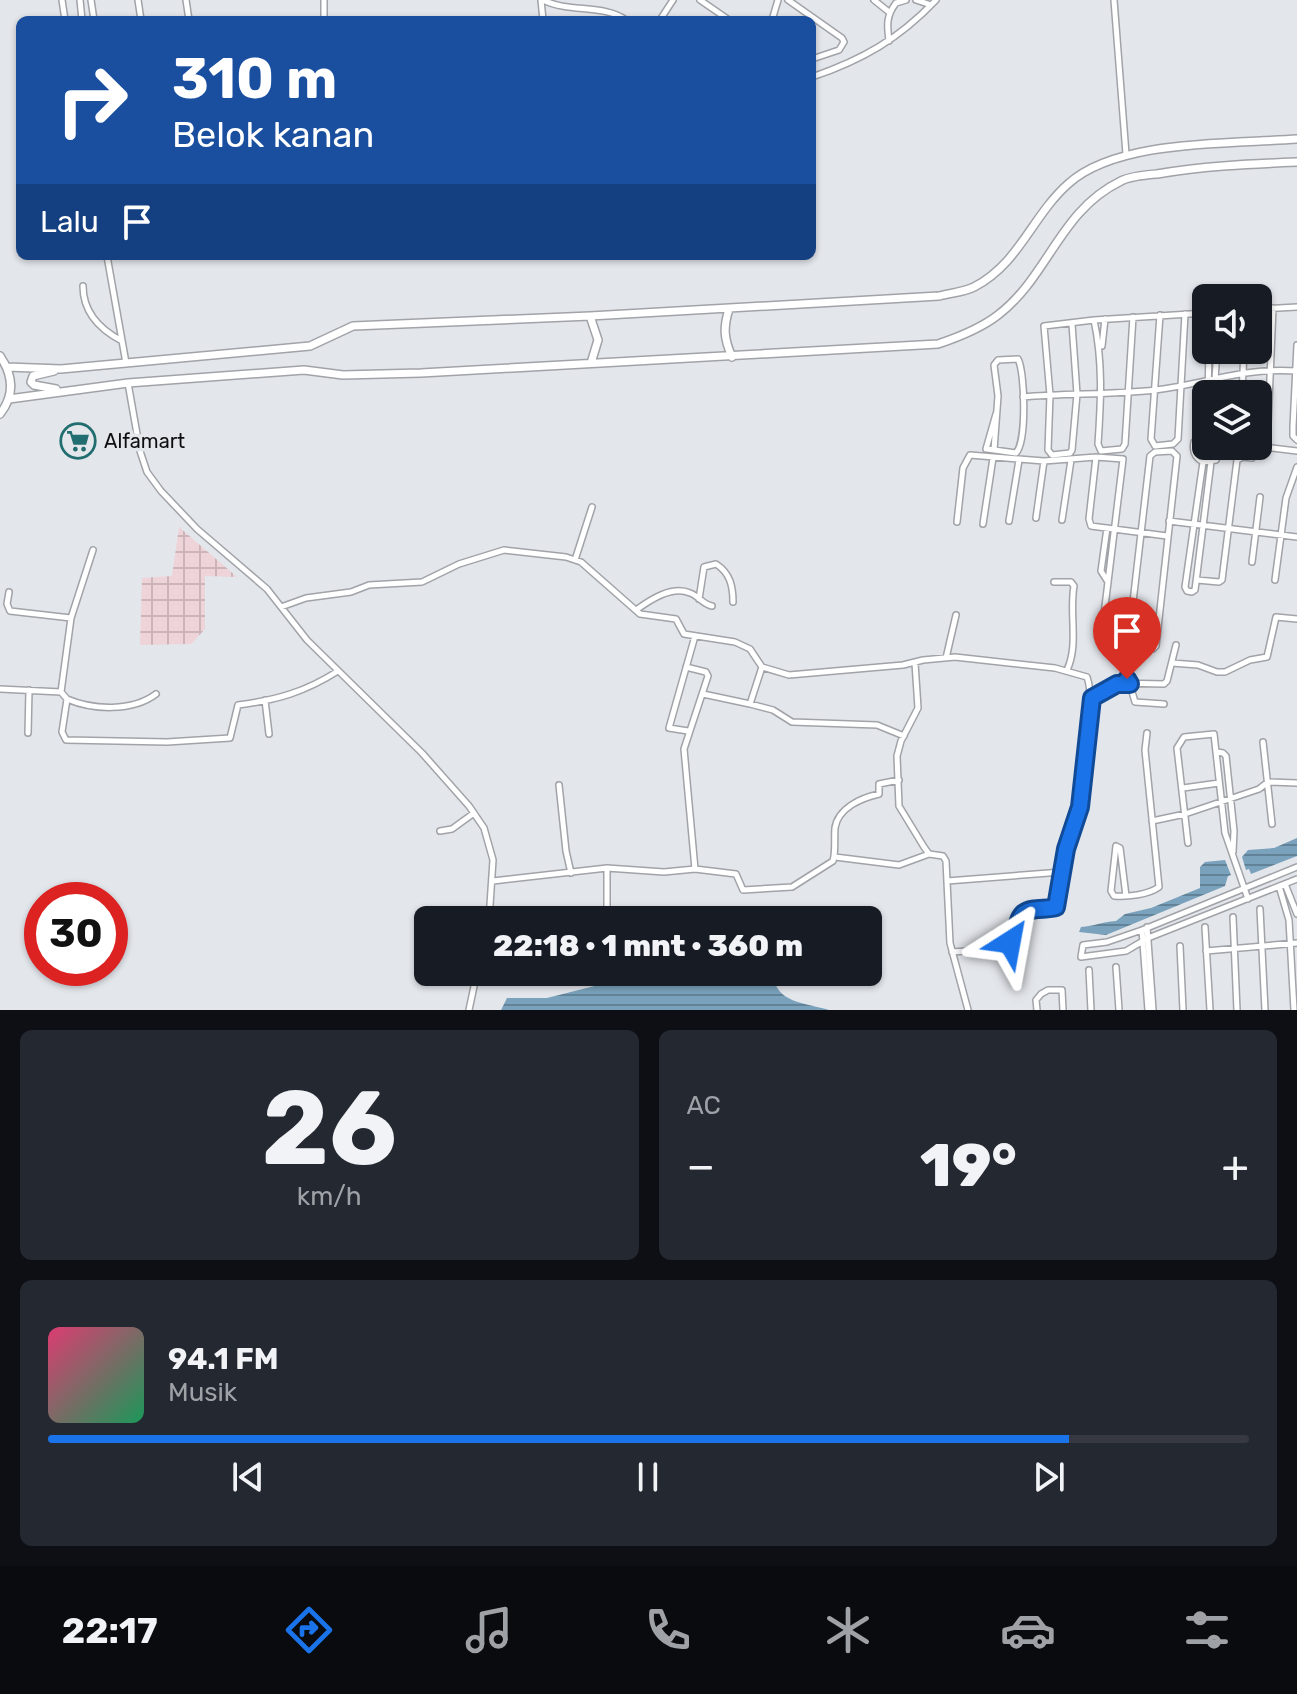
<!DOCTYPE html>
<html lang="id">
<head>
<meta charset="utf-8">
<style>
	body { margin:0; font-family:Rubik,sans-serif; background:#242831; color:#f1f3f6; height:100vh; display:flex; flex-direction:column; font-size:30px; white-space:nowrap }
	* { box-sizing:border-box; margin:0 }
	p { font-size:26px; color:#9ea1a6 }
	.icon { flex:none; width:44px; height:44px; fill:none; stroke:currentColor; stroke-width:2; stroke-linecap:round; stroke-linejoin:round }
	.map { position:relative; height:1010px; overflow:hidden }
	.drawer { display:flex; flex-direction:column; gap:20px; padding:20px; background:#0d0f14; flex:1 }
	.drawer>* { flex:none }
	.top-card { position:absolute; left:16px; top:16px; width:800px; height:244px; border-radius:12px; box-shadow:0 2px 6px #0004; background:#1a4fa0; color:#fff; overflow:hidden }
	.tools { position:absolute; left:1192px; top:284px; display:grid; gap:16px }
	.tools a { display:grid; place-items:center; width:80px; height:80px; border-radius:12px; background:#171b24; box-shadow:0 2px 6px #0004; font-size:40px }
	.speed { position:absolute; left:24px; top:882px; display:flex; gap:16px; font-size:40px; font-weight:700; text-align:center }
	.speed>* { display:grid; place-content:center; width:104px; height:104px; border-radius:50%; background:#171b24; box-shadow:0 2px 6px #0004; line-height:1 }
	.speed .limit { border:12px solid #d22; background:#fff; color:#111 }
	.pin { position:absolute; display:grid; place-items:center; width:68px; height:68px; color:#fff; margin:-82px -34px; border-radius:50% 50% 50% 0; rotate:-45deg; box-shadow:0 0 8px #0007 }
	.pin .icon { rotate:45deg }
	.me { position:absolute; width:88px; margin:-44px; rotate:34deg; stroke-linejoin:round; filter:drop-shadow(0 0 6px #0008) }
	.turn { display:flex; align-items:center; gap:28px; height:168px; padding:0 24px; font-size:36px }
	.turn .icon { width:104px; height:104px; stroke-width:2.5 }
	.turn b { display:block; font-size:56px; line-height:68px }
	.then { display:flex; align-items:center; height:76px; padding:0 24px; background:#0003; gap:16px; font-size:30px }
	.big { font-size:60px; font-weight:800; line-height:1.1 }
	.drawer .card { flex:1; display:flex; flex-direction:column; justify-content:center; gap:12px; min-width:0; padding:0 28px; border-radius:12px; background:#242831 }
	.drawer .dial { align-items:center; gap:0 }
	.dial b { font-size:104px; line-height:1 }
	.song { display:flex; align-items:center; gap:24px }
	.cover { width:96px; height:96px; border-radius:12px; background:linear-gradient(135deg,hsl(340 70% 55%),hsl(150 70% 35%)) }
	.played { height:8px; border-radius:4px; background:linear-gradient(90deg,#1a73e8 85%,#363941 85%) }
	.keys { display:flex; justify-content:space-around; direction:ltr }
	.heat { display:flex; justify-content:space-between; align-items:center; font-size:44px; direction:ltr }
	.drawer .tiles { flex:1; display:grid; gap:20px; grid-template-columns:1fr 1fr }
	.card:last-child { grid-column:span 2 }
	.trip { position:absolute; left:414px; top:906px; width:468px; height:80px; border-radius:12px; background:#171b24; box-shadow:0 2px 6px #0004; font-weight:800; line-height:80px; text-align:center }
	.tab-bar { display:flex; height:128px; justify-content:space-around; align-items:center; background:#090b0e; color:#9ea1a6 }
	.tab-bar .icon { width:56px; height:56px }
	.tab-bar .current { color:#1a73e8 }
	.tab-bar b { font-size:36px; color:#f1f3f6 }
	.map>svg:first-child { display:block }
</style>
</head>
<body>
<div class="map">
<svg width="1297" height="1010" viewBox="0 0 1297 1010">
	<defs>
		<pattern id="industrial-grid" width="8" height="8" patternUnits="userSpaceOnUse" patternTransform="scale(2)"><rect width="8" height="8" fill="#eed4d9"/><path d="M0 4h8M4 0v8" fill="none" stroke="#cbb5b9"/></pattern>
		<pattern id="water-rules" width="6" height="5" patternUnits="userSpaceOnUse" patternTransform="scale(2)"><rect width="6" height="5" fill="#7aa2bc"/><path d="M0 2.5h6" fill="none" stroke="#628297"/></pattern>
	</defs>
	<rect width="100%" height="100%" fill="#e3e6eb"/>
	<path fill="url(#industrial-grid)" d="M179 527 237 577 205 576V629L191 644 140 645 142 578 172 576Z"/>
	<path fill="url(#water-rules)" d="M1297 838V856L1251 874 1249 869 1246 870 1242 857 1248 850 1274 848Z
		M1225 860 1231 875 1228 876 1225 886 1106 935 1079 932 1081 927C1095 926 1101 922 1116 921L1125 914 1151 908 1200 888V867L1205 862Z
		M650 972H774C772 1003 807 1003 829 1010H501L507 998H547Z"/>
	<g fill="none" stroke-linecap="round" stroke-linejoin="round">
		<defs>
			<path id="street" d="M62 0 65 20
				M80 0 82 20
				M91 0 94 20
				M138 0 141 20
				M186 0 189 20
				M541 0 543 20
				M543 0C569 13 604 4 626 20
				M700 0 729 20
				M788 0 842 38 844 42 839 50 812 59
				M874 0 889 12
				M916 0 931 5
				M1114 0 1126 154
				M324 20V0
				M660 20 673 0
				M772 20 778 0
				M889 41C887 25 886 16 896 3L906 0
				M812 77C862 60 899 39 936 0
				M107 256 126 363
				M83 286C83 312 99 329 122 341
				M1258 309 1297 307
				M1160 315 1151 439 1155 446 1173 444 1178 439 1185 314
				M1094 320C1103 362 1101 401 1098 444L1101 451 1122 449 1125 444 1133 317
				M1072 324 1077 394 1072 450 1070 453 1052 455 1048 450 1050 395 1044 326 1094 320 1206 313
				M1297 345 1293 427V436L1297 440
				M1102 346 1105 319
				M128 383 140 451 147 472 161 491 197 529 267 589 307 640 422 753 469 806 484 828 493 860 489 920
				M1208 394 1209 350
				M1214 394 1217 350
				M1242 394 1244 350
				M1023 397C1067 393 1112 395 1155 390 1206 384 1244 367 1297 371
				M1206 435 1194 442C1192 452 1195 458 1203 462L1216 460 1221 447
				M1258 436 1265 434 1268 424 1273 308
				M1221 449 1256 446 1297 451
				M994 450 998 396 994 365 998 360 1018 359C1025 372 1027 441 1016 453L987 449H986L996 414
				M1172 451 1177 456 1156 646 1153 649H1135L1128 645 1150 456 1155 452Z
				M1096 457 1089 519 1091 526 1167 536
				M1203 462 1185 587 1187 591 1192 592 1195 590 1211 462
				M1036 518 1044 461
				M1062 520 1071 460
				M1009 521 1019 460
				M1169 521 1297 537
				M957 522 963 468 970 455 1044 461 1096 457 1123 459 1103 623
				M983 524 993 458
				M1107 528 1101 571 1108 582
				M93 550 71 618 61 692 67 699 62 732 66 740 167 742 230 738 238 705C277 700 305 692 338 671
				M575 560 592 507
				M1252 562 1260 497
				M1197 580 1219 582 1222 580 1237 460 1243 457 1252 458
				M1275 580 1286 498 1297 467
				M1054 582H1071L1074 586C1069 613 1079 645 1067 670
				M9 592 7 604 10 611 71 618
				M699 599 704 567 716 564C730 573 733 586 733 602
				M281 607 306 598 351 592 369 585 422 582 459 564 504 550 566 557 581 562 640 614 676 619 684 634 735 642 750 649 762 667 789 675 903 665 923 660 955 657 1055 668 1087 677C1096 702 1086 779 1080 806 1075 829 1066 849 1062 872L947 881
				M636 610C650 600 672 585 690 593 699 596 702 604 712 606
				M1135 657 1126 667V671L1135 702 1164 704
				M946 658 956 615
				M915 663 918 708 901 741 897 756 899 806 924 847 929 854 943 856 946 861 950 943 968 1010
				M1172 663 1198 665 1217 672H1225L1250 660 1267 657 1276 617 1297 619
				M686 667 706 672 708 676 684 749 695 869
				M0 689 61 692
				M703 694 750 704 762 667
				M1092 698 1120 683 1164 684 1167 681 1176 645
				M67 699C93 710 132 712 156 694
				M265 700 269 734
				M750 704 773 710 792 722 877 725 904 736
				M688 731 669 728 695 636
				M28 733 29 690
				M1263 742 1272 824
				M1217 752 1223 753 1226 756 1234 831 1233 852
				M559 785 566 851 571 873
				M1183 788 1219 783
				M1152 821 1185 814 1259 789 1268 782 1297 783
				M440 831 452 829 474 813
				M1188 843 1177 748 1184 737 1214 734 1225 833 1248 899
				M835 857 899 865 929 854
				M1297 867 1142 930 1107 942 1083 945 1081 957 1126 951 1148 938 1297 879
				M607 868V912
				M493 881 607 868 664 872 695 869 736 874 743 890 792 887 833 861C836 850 834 839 835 828 838 808 861 798 879 794V784L899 780
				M1285 884 1297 914
				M1279 886 1289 920 1294 1010
				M1126 896 1120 848 1116 846 1111 891 1114 896C1127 897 1148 895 1159 887L1145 750 1147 733
				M1260 909 1265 1010
				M1233 917 1237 1010
				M1147 927 1153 1010
				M1205 927 1210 1010
				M1142 930 1148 1010
				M1180 946 1183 1010
				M1206 951 1297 943
				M952 952C970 949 1002 955 1015 937 1020 930 1019 920 1024 913L1056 907 1062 872
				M1116 967 1119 1010
				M1089 970 1091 1010
				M469 1010 477 972
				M1037 1010 1036 1000 1041 994 1048 990H1062L1063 1010"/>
			<path id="secondary" d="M729 309C723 328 724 339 732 357
				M590 316 598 340 591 363
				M0 356C13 375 15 395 0 414
				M7 367 61 369 310 346 353 326 590 316 939 296C950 293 964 292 974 287 1019 264 1032 216 1068 184 1117 139 1231 144 1297 139
				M54 371 33 376 31 382 34 385 56 389
				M9 399 128 383 304 370 343 375 421 373 938 344C959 337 980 329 998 315 1049 276 1059 211 1121 181 1131 176 1145 175 1157 174 1203 166 1250 164 1297 162"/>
		</defs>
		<use href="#street" stroke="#a1a3a8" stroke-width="8"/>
		<use href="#secondary" stroke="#a1a3a8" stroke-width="10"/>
		<use href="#street" stroke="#fff" stroke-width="5"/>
		<use href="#secondary" stroke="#fff" stroke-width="7"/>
	</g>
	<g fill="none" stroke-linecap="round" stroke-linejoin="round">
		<defs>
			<path id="route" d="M1010 942C1017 934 1017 918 1024 913 1032 907 1047 910 1056 907L1066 849 1080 807 1092 698 1117 684H1130L1127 679"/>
		</defs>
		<use href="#route" stroke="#114b97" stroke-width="20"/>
		<use href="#route" stroke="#1a73e8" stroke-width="14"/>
	</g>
	<defs>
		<symbol id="supermarket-ring" viewBox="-11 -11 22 22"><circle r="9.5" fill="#e3e6eb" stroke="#216d6f" stroke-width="1.5"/><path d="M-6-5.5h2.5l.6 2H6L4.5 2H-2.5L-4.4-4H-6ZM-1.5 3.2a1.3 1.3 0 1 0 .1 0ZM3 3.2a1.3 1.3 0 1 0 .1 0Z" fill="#216d6f"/></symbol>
	</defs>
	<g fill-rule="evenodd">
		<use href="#supermarket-ring" x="58" y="421" width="40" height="40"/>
	</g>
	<g text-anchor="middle" stroke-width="7" stroke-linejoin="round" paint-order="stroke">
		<g font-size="20" fill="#0d0e10" stroke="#e3e6eb" text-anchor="start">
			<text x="104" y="448">Alfamart</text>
		</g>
	</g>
</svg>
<div class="tools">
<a><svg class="icon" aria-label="sound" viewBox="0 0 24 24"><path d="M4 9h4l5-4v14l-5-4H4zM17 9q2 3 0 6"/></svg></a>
<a><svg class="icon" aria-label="layers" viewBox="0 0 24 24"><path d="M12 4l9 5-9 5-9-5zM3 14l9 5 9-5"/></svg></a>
</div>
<div class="speed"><div class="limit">30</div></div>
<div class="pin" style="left:1127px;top:679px;background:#d93025"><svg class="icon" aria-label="arrive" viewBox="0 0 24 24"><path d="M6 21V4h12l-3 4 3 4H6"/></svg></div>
<svg class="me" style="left:1010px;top:942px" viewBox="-20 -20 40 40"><path d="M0-17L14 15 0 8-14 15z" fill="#1a73e8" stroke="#fff" stroke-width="4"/></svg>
<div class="trip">22:18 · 1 mnt · 360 m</div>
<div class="top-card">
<div class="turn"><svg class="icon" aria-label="right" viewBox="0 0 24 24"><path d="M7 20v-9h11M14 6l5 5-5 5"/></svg><div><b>310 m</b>Belok kanan</div></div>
<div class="then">Lalu<svg class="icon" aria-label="arrive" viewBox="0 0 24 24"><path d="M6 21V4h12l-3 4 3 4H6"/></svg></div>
</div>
</div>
<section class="drawer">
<div class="tiles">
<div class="card dial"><b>26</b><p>km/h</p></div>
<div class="card"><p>AC</p>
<div class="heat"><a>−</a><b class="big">19°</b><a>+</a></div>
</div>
<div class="card">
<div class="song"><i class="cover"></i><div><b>94.1 FM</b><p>Musik</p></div></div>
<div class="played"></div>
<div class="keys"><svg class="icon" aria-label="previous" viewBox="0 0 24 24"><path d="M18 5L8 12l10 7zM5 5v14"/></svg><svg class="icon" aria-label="pause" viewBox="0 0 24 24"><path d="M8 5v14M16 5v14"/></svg><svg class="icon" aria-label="next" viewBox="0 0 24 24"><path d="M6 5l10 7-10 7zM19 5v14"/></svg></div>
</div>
</div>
</section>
<nav class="tab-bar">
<b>22:17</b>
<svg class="icon current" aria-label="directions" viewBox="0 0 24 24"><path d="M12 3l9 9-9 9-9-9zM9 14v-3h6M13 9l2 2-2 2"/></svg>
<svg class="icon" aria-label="music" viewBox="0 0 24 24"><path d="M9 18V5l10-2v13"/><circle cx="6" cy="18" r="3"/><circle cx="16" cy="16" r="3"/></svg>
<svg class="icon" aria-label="phone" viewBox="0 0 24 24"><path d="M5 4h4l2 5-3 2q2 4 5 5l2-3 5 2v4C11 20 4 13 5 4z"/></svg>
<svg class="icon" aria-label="climate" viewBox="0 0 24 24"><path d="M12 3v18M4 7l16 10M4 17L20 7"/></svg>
<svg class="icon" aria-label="car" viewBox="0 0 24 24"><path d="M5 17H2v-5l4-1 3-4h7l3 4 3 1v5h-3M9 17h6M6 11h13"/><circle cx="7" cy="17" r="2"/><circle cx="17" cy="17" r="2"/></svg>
<svg class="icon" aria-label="filters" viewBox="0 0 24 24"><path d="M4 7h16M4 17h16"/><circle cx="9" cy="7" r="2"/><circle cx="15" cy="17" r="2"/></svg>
</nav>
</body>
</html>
